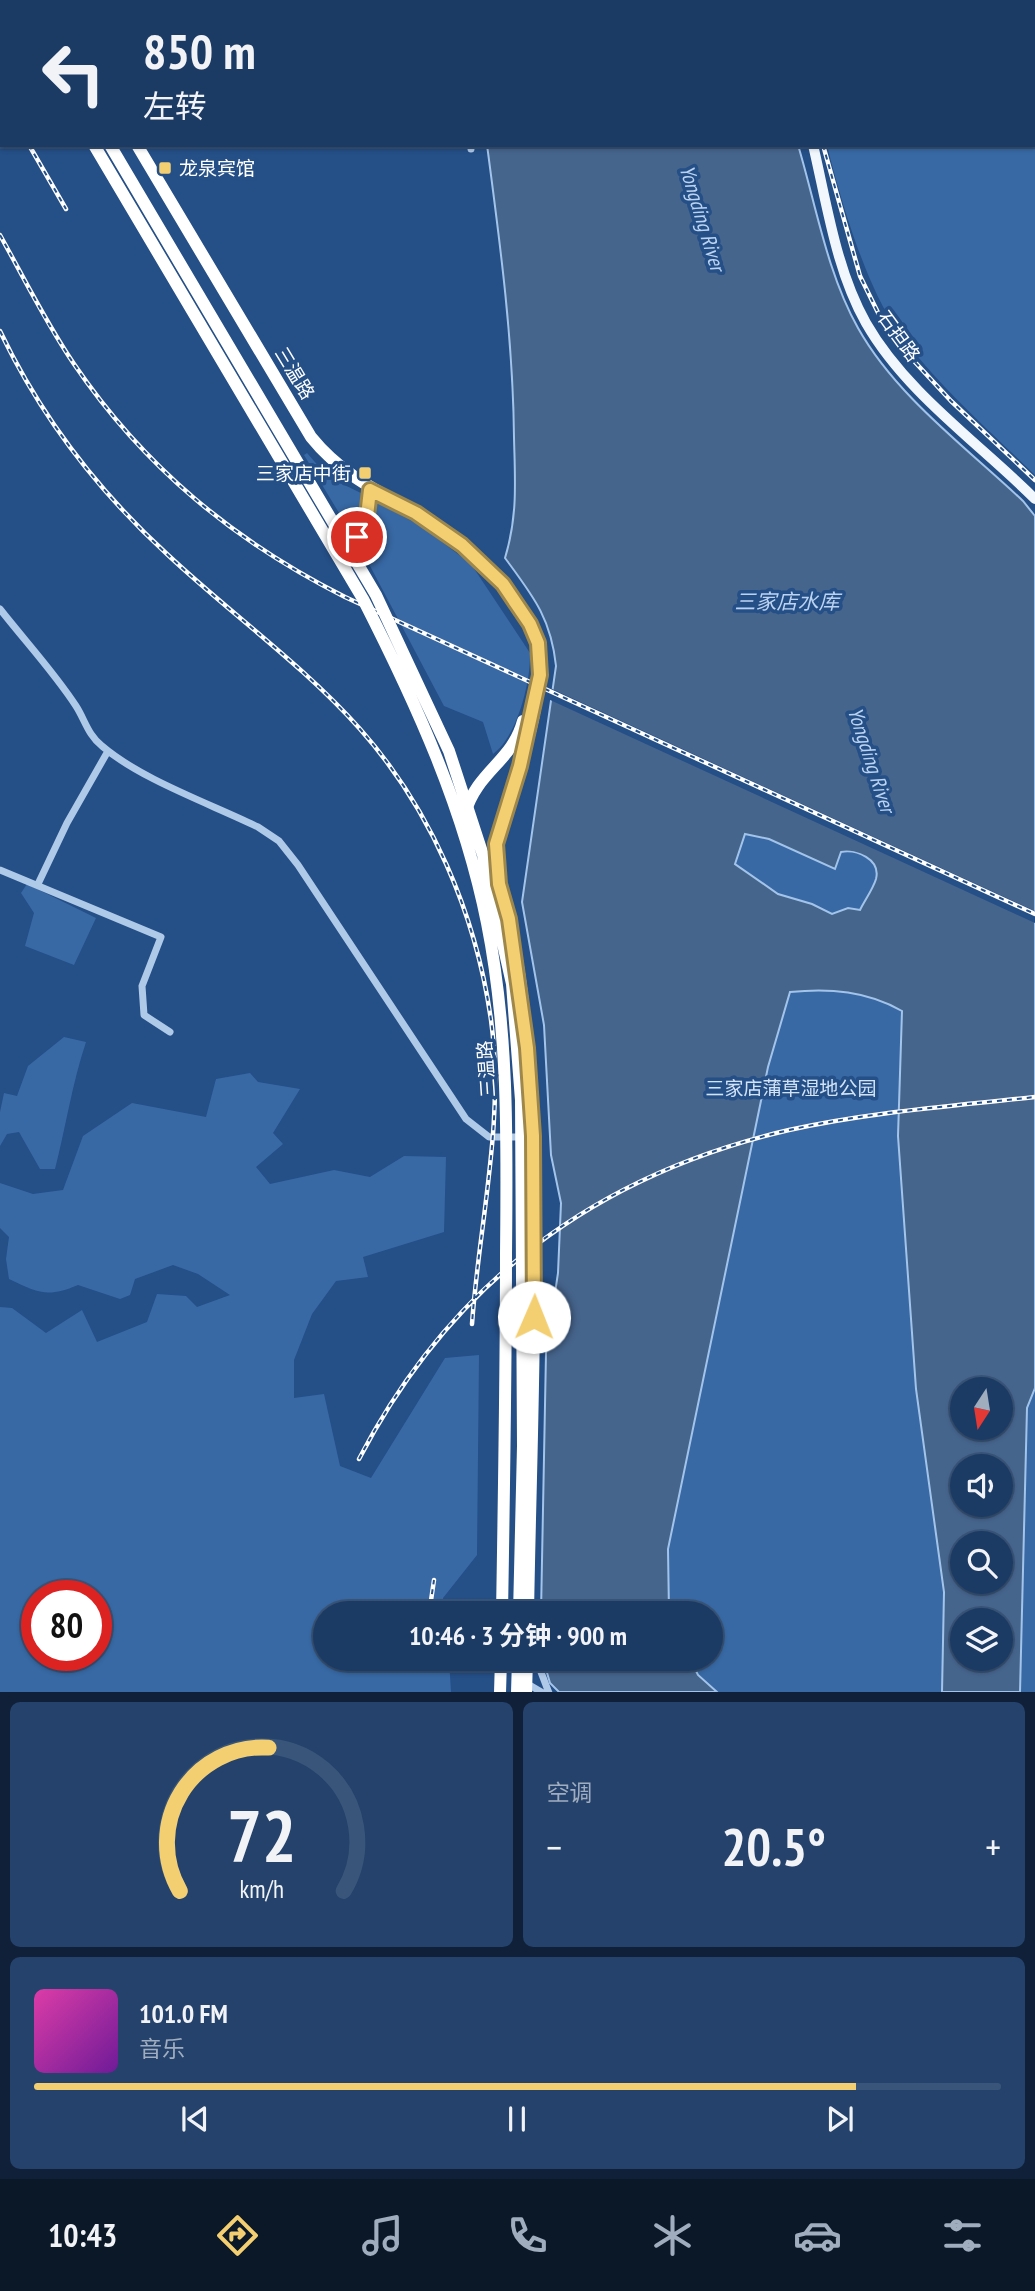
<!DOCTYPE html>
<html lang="zh">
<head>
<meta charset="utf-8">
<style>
	body { margin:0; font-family:"PT Sans Narrow","Noto Sans SC",sans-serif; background:#24426b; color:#f1f3f6; height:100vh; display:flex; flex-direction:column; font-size:26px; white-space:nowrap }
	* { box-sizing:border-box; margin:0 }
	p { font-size:23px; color:#a0adbf }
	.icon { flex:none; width:38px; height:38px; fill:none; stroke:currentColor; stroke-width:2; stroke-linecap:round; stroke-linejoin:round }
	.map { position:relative; height:1692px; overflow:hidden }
	.panel { display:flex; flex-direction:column; gap:10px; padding:10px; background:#0f2038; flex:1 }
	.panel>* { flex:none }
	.guide { position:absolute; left:0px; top:0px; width:1036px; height:147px; box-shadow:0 2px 5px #0004,0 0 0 2px #395579; background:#1b3b65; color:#f1f3f6; overflow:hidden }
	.needle { width:46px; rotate:192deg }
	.tools { position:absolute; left:950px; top:1377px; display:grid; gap:14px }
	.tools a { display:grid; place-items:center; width:63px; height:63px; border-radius:50%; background:#1b3b65; box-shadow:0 2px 5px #0004,0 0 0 2px #395579; font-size:35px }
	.speed { position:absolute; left:21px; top:1580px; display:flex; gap:14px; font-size:35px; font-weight:700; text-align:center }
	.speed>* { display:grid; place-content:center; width:91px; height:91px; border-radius:50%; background:#1b3b65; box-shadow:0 2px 5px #0004,0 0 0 2px #395579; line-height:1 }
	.speed .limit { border:10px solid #d22; background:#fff; color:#111 }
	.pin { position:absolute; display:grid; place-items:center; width:60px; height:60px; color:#fff; margin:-30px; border:4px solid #fff; border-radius:50%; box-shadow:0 2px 7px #0007 }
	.me { position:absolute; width:77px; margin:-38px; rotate:1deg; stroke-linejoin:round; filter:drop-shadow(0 0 5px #0008) }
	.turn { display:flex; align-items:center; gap:24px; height:147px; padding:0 28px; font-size:32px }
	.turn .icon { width:91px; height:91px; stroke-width:2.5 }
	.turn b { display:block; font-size:49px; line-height:60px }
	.big { font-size:52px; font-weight:700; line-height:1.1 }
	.panel .tile { flex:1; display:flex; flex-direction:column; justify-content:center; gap:10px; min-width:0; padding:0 24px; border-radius:10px; background:#24426b }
	.panel .dial { align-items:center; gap:0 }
	.dial svg { height:182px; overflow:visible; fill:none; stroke:#395579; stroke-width:7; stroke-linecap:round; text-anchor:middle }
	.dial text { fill:#f1f3f6; stroke:none }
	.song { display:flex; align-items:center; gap:21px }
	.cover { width:84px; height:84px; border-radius:10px; background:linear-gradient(135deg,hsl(320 70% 55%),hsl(280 70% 35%)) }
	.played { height:7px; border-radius:4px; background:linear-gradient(90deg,#f3cf72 85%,#395579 85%) }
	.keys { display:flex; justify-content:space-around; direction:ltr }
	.heat { display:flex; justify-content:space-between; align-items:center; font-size:38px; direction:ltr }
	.panel .tiles { flex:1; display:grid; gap:10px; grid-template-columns:1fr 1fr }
	.tile:last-child { grid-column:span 2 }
	.trip { position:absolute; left:313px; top:1601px; width:410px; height:70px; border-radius:35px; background:#1b3b65; box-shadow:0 2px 5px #0004,0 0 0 2px #395579; font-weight:700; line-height:70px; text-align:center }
	.dock { display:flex; height:112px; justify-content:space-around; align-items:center; background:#0b1828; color:#a0adbf }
	.dock .icon { width:49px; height:49px }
	.dock .on { color:#f3cf72 }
	.dock b { font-size:32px; color:#f1f3f6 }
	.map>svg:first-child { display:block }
</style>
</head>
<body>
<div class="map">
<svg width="1035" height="1693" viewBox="0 0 1035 1693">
	<rect width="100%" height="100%" fill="#244f87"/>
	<path fill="#3869a4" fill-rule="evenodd" d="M807 0H1035V475C988 429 936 384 898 331 866 287 840 198 827 145H1034V2Z
		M307 453 328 477 365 495 362 520 353 536 304 455Z
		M374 501 421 526 471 564 530 653C531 681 517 737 493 754L483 722 444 706 360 547C360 533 372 518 374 501Z
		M550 708 1035 930V1692H559L550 1683 543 1659H710V1614H541L546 1353 558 1273 561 1203 551 1155 544 1025 522 902ZM962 1390H1001V1428H962ZM962 1466H1001V1505H962ZM962 1544H1001V1582H962ZM962 1620H1001V1659H962Z
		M27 884 96 918 74 965 25 946 34 913 21 893Z
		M64 1037 86 1042C72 1084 66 1126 55 1169H40L19 1132 7 1134 0 1146V1112L4 1093 17 1096 28 1066Z
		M250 1073 258 1082 300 1089 273 1133 283 1144 256 1167 270 1184 334 1170 370 1177 404 1156 446 1157 444 1232 363 1257 368 1277 336 1281 312 1314 294 1360V1398L324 1394 340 1466 371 1478 445 1358 479 1355 477 1555 443 1598 445 1613 326 1614V1659H449L451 1692H0V1307L12 1308 46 1333 82 1310 97 1342 147 1322 157 1294 186 1296 197 1307 230 1295 198 1274 173 1265 135 1279 130 1295 120 1299 78 1285C47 1298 39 1293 9 1279L6 1259 9 1237 0 1228V1183L33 1194 63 1190 83 1136 132 1103 206 1117 216 1079ZM96 1596V1656H37V1596Z"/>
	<path fill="#46658d" stroke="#a3c4ea" stroke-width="2" fill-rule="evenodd" d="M500 0H772L771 2Z
		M487 145H798C816 205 827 273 858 328 896 396 967 448 1023 501L1035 516V1388L1027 1408 1020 1692H942L944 1592 916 1389 898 1136 902 1011C867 991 830 988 790 992L768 1067 668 1549 669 1613H541L546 1353 558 1273 561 1203 551 1155 544 1025 522 902 556 666C551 618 533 596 505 558 518 515 515 481 514 437 513 339 500 243 487 145ZM745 834 769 839 835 869 841 852C856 849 881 859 876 879 873 889 865 900 860 910L848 908 832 914 812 904 778 894 735 864ZM962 1390H1001V1428H962ZM962 1466H1001V1505H962ZM962 1544H1001V1582H962ZM962 1620H1001V1659H962Z
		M543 1659H690L698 1675 717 1692H559L550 1683Z"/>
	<path fill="#244f87" d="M550 688 1035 911V923L548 699Z"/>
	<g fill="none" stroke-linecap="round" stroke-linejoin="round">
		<path stroke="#46658d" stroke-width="12" d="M378 0 380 2"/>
		<path stroke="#afc9e9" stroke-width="7" d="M327 0 329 2
			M471 145V149
			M357 537 367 516 370 490
			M0 609C25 641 54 672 76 706 85 720 88 735 102 746 140 779 211 804 258 827L279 841 298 865 466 1119 489 1137H524
			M0 870 161 937 142 986 144 1015 170 1032
			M38 884 67 823 108 751
			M536 1659 549 1693
			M526 1683 543 1693"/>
		<path stroke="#d9e6f7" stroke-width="10" d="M428 0 429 2"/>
		<path stroke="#f2f7fe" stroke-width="10" d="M790 2V0
			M813 145C827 204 836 270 866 323 906 393 979 443 1035 499"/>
		<path stroke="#fff" stroke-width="12" d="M21 0V2
			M30 0 31 2
			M55 0V2
			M137 145 311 437C340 473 375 490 415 512 460 537 506 578 530 624 554 668 525 753 510 800 505 814 498 829 496 843 492 869 504 895 509 920 521 970 526 1023 529 1074 540 1254 531 1434 528 1614
			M465 813C478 770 512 762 523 721
			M500 1693 501 1659
			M517 1693 518 1659
			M526 1693 527 1659"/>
		<defs>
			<path id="rail" d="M801 2V0
				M0 94 2 97
				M29 145 66 209
				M823 145 860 276 888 333 951 401 1035 480
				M0 235C24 278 46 323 74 364 144 467 234 541 345 597L1035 914
				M0 331C41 417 98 491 168 555 231 614 302 664 360 729 431 809 476 914 491 1020 505 1121 479 1224 472 1324
				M359 1459C451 1282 595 1175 789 1130 869 1112 954 1106 1035 1097
				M429 1614 434 1580"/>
		</defs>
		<use href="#rail" stroke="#fff" stroke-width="4.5"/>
		<use href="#rail" stroke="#244f87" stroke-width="2" stroke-dasharray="5" stroke-linecap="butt"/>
		<path stroke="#fff" stroke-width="12" d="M94 145 363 599C416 703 464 808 487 923 509 1033 507 1143 506 1255 506 1374 504 1494 502 1614
			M110 145 376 595 449 751 483 855 512 984 521 1100 523 1446 519 1614"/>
	</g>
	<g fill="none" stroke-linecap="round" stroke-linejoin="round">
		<defs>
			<path id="route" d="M357 537 367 516 370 490 416 513 462 545 503 584 530 624 538 643 540 675 520 766 496 844 499 884 509 919 527 1048 533 1136 534 1317"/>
		</defs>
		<use href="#route" stroke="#9e874a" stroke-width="18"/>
		<use href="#route" stroke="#f3cf72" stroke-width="12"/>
	</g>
	<g fill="#f3cf72" stroke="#244f87" stroke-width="2.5">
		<rect x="158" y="161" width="14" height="14" rx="3.5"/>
		<rect x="358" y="466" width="14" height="14" rx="3.5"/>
	</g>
	<g text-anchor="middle" stroke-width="7" stroke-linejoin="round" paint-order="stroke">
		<g font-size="19" fill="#fff" stroke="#244f87" text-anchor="start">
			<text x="179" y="175">龙泉宾馆</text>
			<text x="351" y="480" text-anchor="end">三家店中街</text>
		</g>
		<g font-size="19" fill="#fff" stroke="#244f87">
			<text transform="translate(899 336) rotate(54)" y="7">石担路</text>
			<text transform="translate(295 373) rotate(59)" y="7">三温路</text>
			<text transform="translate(486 1069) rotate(-94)" y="7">三温路</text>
		</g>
		<g font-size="19" fill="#d3e3f7" stroke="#244f87">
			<text x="791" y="1095">三家店蒲草湿地公园</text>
		</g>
		<g font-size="21" font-style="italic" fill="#bbd3f0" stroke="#244f87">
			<text transform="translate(702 218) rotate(73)" y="7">Yongding River</text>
			<text x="787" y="609">三家店水库</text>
			<text transform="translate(871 760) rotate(72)" y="7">Yongding River</text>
		</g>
	</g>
</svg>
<div class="tools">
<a><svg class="needle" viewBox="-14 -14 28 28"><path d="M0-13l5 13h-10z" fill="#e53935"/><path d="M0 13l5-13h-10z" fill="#a0adbf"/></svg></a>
<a><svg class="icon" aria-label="sound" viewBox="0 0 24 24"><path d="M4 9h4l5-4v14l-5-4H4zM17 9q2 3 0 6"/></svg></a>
<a><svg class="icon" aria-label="search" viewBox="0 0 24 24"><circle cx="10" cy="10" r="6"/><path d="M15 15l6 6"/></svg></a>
<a><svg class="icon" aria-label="layers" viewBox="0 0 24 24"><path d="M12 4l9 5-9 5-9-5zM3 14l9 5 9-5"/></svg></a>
</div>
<div class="speed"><div class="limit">80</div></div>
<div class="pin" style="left:357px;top:537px;background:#d93025"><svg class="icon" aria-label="arrive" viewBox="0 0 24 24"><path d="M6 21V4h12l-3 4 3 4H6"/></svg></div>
<svg class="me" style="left:534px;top:1317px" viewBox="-20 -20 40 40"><circle r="19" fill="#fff"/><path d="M0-13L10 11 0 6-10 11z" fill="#f3cf72"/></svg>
<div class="trip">10:46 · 3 分钟 · 900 m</div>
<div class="guide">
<div class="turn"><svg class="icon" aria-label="left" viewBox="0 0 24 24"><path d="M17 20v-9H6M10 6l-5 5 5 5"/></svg><div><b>850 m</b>左转</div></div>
</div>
</div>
<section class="panel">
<div class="tiles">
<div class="tile dial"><svg viewBox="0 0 100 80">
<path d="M14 69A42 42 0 1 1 86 69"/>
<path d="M14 69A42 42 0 0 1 53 6" stroke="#f3cf72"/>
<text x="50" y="56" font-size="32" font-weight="700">72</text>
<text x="50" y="72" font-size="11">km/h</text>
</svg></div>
<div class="tile"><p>空调</p>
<div class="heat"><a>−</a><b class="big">20.5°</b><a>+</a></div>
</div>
<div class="tile">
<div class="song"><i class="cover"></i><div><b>101.0 FM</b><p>音乐</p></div></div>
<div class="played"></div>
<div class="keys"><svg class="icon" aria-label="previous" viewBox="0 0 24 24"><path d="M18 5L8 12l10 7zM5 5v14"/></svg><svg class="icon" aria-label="pause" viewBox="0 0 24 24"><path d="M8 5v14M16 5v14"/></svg><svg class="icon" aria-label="next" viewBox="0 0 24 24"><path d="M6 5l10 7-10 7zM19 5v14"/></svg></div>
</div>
</div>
</section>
<nav class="dock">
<b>10:43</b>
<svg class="icon on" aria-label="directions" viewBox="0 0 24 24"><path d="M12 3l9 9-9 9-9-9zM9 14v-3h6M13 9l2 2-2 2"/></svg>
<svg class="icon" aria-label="music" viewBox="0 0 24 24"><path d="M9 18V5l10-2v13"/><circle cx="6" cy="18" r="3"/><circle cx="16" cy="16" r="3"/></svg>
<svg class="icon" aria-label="phone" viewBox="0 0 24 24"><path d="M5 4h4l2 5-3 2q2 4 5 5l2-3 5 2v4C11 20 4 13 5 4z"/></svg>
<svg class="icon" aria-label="climate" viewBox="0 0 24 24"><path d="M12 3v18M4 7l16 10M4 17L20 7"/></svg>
<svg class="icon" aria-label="car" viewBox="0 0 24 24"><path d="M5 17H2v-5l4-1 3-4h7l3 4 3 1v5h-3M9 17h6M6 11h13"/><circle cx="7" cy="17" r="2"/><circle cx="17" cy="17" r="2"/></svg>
<svg class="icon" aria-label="filters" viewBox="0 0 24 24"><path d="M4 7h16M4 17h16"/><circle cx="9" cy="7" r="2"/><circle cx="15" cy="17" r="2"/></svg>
</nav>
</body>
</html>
